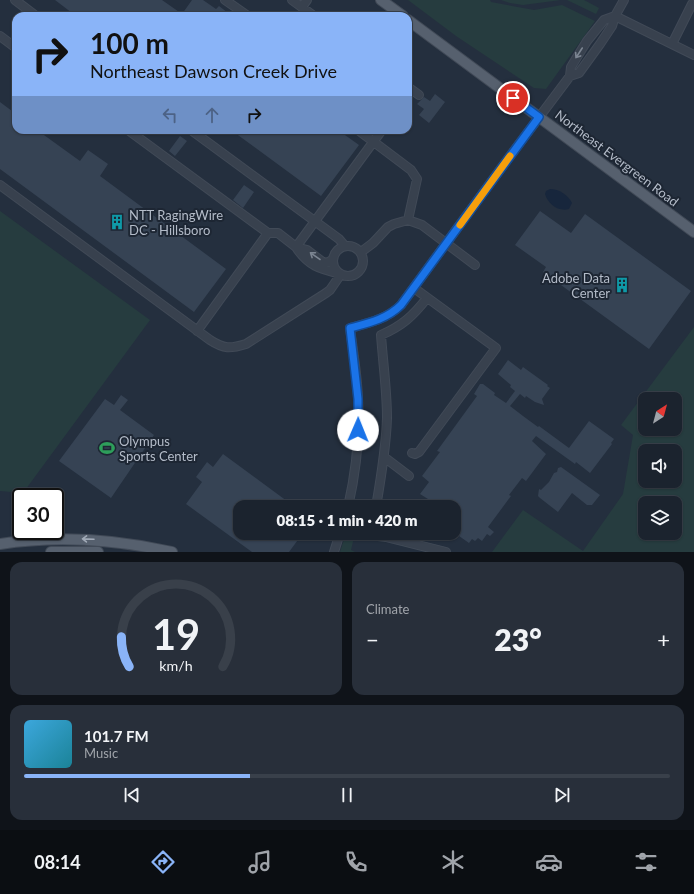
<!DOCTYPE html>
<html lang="en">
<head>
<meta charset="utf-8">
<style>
	body { margin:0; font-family:Lato,sans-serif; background:#282f3a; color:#f1f3f6; height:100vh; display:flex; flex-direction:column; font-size:15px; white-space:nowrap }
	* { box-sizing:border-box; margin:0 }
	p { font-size:13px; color:#a0a4aa }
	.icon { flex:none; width:22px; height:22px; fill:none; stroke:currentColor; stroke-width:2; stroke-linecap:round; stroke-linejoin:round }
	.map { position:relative; height:552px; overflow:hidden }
	.panel { display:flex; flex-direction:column; gap:10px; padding:10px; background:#0f1319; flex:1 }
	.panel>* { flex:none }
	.guide { position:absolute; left:12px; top:12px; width:400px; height:122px; border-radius:12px; box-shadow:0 1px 3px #0004,0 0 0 1px #39404a; background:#8ab4f8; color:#111; overflow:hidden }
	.needle { width:26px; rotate:36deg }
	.fabs { position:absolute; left:638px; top:392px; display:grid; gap:8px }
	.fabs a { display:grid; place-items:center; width:44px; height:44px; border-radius:8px; background:#1b232e; box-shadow:0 1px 3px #0004,0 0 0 1px #39404a; font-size:20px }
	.speed { position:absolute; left:12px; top:488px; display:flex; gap:8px; font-size:20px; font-weight:700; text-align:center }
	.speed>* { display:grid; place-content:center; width:52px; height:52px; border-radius:50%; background:#1b232e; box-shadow:0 1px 3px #0004,0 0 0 1px #39404a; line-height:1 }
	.speed .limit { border:2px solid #111; border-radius:6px; background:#fff; color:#111 }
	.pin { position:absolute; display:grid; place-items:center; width:34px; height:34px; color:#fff; margin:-17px; border:2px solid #fff; border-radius:50%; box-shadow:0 1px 4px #0007 }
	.me { position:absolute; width:44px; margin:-22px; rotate:1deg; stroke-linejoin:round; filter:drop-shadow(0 0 3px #0008) }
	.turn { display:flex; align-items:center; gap:14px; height:84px; padding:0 12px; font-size:18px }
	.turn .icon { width:52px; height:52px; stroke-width:2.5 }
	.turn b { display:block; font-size:28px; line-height:34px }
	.lanes { display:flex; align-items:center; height:38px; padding:0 12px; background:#0003; justify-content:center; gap:20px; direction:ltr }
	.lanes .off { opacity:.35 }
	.big { font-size:30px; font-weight:800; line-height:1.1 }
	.panel .widget { flex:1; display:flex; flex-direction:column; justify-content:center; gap:6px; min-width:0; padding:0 14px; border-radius:12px; background:#282f3a }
	.panel .dial { align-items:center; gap:0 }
	.dial svg { height:104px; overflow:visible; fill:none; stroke:#39404a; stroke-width:7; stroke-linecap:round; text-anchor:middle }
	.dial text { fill:#f1f3f6; stroke:none }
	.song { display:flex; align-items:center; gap:12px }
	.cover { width:48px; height:48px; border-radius:6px; background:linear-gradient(135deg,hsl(200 70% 55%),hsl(190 70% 35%)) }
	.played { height:4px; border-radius:2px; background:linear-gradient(90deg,#8ab4f8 35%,#39404a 35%) }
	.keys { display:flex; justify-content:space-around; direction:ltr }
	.heat { display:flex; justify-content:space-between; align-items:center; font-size:22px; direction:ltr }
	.panel .tiles { flex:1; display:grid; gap:10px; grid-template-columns:1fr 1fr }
	.widget:last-child { grid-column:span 2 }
	.trip { position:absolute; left:233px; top:500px; width:228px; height:40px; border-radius:12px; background:#1b232e; box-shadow:0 1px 3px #0004,0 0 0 1px #39404a; font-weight:800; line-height:40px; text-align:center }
	.tab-bar { display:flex; height:64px; justify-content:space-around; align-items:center; background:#0b0e12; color:#a0a4aa }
	.tab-bar .icon { width:28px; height:28px }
	.tab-bar .on { color:#8ab4f8 }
	.tab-bar b { font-size:18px; color:#f1f3f6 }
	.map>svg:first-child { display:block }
</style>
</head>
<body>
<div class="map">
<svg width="694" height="552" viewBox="0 0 694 552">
	<rect width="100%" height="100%" fill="#242f3e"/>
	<path fill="#263c3f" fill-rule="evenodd" d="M408 0H490L491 2 534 10 562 5 595 21 546 89 534 88 456 36Z
		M501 0H561L523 5 510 3Z
		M567 0H584L599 8 596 14Z
		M0 211 150 320 23 493 0 491Z
		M694 327V552H492L523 510 583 551 623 494 633 435 621 425ZM645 399H675V429H645ZM645 451H675V481H645ZM645 503H675V533H645Z
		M346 533H355L351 550 355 552H340Z"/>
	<path fill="#17263c" d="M550 189C559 189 568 195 572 203L569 209C558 212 548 204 545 194L546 191Z"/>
	<path fill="#364354" d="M55 0H162L182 14 192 0H203L216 9 219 6 232 16H76Z
		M435 94 445 102 429 123 419 115 424 109 417 104 424 97 430 101Z
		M0 102 16 114V130H37L80 161 88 150 108 164 100 176 226 269 194 312 0 169Z
		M231 130H338L359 145 321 196Z
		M180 136 187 141 175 156 169 151Z
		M244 185 254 192 243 208 233 200Z
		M540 211 571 233 585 214 691 291 649 349 543 272 546 267 515 245Z
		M508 360 521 370 523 367 548 385 547 386 550 388 542 399 544 405 535 402 526 396 525 398 520 394 510 406 523 416 538 427 539 426 569 448 589 421 614 439 611 443 612 444 590 473 576 462 575 464 536 436 532 441 546 454 526 481 522 478 509 495 511 496 488 527 494 532 490 536 487 534 482 541 478 538 475 541 472 539 469 543 459 536 461 533 454 528V507H422L428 499 420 494 429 482 422 476 440 452 437 451 477 396 474 394 480 384H483L495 393 494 395 506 403 515 391 510 387 511 385 498 374Z
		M121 395 128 400 120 410 154 435 111 498 59 461 105 399 114 405Z
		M223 454 295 507H240V533H303L289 552H252L186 504 202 482 196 477 207 462 213 467Z
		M561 467 600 495 592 505H587L572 493 558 512 540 498 538 496 539 489 541 490 549 482 554 473 557 472 558 468Z"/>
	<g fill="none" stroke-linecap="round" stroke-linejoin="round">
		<defs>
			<path id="minor" d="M15 0 36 16
				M225 0 248 16
				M292 0 314 16
				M302 7 307 0
				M0 36 16 48
				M672 44 692 4
				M570 76 571 67 574 62 587 41 604 20 615 16 694 55
				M408 87 419 95
				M128 130 268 233H278L296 247 307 250 324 263 329 262 333 259
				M191 130 339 239 345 246
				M358 130 411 170 417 179 408 220
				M0 185 210 340C224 349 230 349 246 344L326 293 330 290 341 274C320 269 308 266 296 247
				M333 261a15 15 0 1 1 30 0a15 15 0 1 1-30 0Z
				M296 247 382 130
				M361 252 373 243 388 227 394 224 408 220 422 225 475 265
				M197 331 268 233
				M412 453 415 454 419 452 496 348 414 288
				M384 457 409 476
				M348 507C356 472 360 434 358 398 357 374 353 351 350 328 369 323 387 319 401 305L510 156 570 76 579 73 600 44 612 26 615 16 624 0
				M376 507C381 478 386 448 387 418 387 391 383 363 381 335 402 326 413 316 427 298
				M370 533V535L386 537 446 552
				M334 552 340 533"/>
			<path id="major" d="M381 0 403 16
				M408 20 694 232
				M0 544C59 535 114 539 172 552
				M51 552H98"/>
		</defs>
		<use href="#minor" stroke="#414a57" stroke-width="10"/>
		<use href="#major" stroke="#414a57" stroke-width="12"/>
		<use href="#minor" stroke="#38414e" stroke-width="8"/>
		<use href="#major" stroke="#56606e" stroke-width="10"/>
	</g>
	<defs><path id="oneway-shaft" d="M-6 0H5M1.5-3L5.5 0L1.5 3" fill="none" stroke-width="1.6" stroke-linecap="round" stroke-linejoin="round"/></defs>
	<g stroke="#7c8592">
		<use href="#oneway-shaft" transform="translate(579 53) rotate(123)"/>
		<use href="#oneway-shaft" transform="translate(315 256) rotate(-145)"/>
	</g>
	<use stroke="#a1aab7" href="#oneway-shaft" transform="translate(88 539) rotate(-178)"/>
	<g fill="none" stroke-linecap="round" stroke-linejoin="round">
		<defs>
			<path id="route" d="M358 430V399L350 328C369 323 387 319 401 305L539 117 513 98"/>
		</defs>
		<use href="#route" stroke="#114b97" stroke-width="10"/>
		<use href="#route" stroke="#1a73e8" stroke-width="7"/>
		<path stroke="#f59e0b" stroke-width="7" d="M460 225 510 156"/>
	</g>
	<defs>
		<symbol id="building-bare" viewBox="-9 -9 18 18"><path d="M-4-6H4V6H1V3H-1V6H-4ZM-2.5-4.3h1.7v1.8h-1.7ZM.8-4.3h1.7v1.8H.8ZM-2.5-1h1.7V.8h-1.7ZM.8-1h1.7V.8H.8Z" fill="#0f9aa8" stroke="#1d2633" stroke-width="2.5" paint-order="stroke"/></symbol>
		<symbol id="stadium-bare" viewBox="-9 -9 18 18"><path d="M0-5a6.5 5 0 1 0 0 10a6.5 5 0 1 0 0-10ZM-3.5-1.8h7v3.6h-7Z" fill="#2e9e5b" stroke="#1d2633" stroke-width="2.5" paint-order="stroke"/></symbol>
	</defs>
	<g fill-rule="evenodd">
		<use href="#building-bare" x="106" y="211" width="22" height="22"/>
		<use href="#building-bare" x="611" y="274" width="22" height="22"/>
		<use href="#stadium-bare" x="96" y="437" width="22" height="22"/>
	</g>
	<g text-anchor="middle" stroke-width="4" stroke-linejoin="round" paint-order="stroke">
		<g font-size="13" fill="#b4bcc9" stroke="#1d2633">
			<text transform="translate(617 158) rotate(37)" y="5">Northeast Evergreen Road</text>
		</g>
		<g font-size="13" fill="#b4bcc9" stroke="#1d2633" text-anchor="start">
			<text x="129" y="220">NTT RagingWire<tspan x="129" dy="15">DC - Hillsboro</tspan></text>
			<text x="610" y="283" text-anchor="end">Adobe Data<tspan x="610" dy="15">Center</tspan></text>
			<text x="119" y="446">Olympus<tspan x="119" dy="15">Sports Center</tspan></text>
		</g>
	</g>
</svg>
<div class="fabs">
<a><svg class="needle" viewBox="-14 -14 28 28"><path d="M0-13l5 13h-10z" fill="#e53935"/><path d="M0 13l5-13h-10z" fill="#a0a4aa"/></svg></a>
<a><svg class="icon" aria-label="sound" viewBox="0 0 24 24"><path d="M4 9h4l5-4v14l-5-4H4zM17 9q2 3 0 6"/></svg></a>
<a><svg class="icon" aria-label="layers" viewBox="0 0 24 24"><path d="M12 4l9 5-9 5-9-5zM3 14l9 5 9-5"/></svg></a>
</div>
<div class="speed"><div class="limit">30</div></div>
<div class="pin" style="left:513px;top:98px;background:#d93025"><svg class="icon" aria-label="arrive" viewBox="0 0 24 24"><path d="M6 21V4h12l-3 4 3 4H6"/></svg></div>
<svg class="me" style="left:358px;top:430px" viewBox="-20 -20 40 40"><circle r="19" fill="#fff"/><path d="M0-13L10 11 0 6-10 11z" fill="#1a73e8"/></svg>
<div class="trip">08:15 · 1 min · 420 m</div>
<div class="guide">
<div class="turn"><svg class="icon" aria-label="right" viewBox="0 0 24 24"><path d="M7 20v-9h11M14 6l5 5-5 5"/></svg><div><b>100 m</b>Northeast Dawson Creek Drive</div></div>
<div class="lanes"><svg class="icon off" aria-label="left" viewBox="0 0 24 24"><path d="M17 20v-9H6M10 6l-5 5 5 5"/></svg><svg class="icon off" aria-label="ahead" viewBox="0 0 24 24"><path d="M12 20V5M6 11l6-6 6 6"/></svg><svg class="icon" aria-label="right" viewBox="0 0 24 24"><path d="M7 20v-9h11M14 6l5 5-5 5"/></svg></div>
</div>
</div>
<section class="panel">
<div class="tiles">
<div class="widget dial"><svg viewBox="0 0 100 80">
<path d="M14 69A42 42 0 1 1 86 69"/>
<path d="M14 69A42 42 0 0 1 8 46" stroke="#8ab4f8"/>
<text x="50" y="56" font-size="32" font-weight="700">19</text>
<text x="50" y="72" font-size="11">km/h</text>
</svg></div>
<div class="widget"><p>Climate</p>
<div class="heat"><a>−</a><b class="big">23°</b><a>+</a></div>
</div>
<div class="widget">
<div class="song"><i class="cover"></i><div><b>101.7 FM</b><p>Music</p></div></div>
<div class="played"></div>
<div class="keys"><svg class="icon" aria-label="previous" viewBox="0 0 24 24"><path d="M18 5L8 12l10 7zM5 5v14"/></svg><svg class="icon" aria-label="pause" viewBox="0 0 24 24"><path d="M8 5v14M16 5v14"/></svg><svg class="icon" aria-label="next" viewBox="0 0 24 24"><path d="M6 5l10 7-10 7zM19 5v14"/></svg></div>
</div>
</div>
</section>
<nav class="tab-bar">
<b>08:14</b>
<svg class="icon on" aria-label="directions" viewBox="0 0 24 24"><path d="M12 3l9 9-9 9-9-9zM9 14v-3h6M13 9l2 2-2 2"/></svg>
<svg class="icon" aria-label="music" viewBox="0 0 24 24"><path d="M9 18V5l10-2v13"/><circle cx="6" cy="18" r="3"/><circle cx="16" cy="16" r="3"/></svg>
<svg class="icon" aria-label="phone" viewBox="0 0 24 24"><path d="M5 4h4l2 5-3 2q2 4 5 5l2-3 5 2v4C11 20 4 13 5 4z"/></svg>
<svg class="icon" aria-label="climate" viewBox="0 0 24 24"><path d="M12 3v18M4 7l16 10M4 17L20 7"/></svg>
<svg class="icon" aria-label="car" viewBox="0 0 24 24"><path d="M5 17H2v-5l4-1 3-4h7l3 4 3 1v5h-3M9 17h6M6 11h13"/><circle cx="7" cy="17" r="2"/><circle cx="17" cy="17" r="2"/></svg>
<svg class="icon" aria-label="filters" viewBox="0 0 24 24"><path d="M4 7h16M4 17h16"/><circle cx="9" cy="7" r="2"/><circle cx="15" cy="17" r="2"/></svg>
</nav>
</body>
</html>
